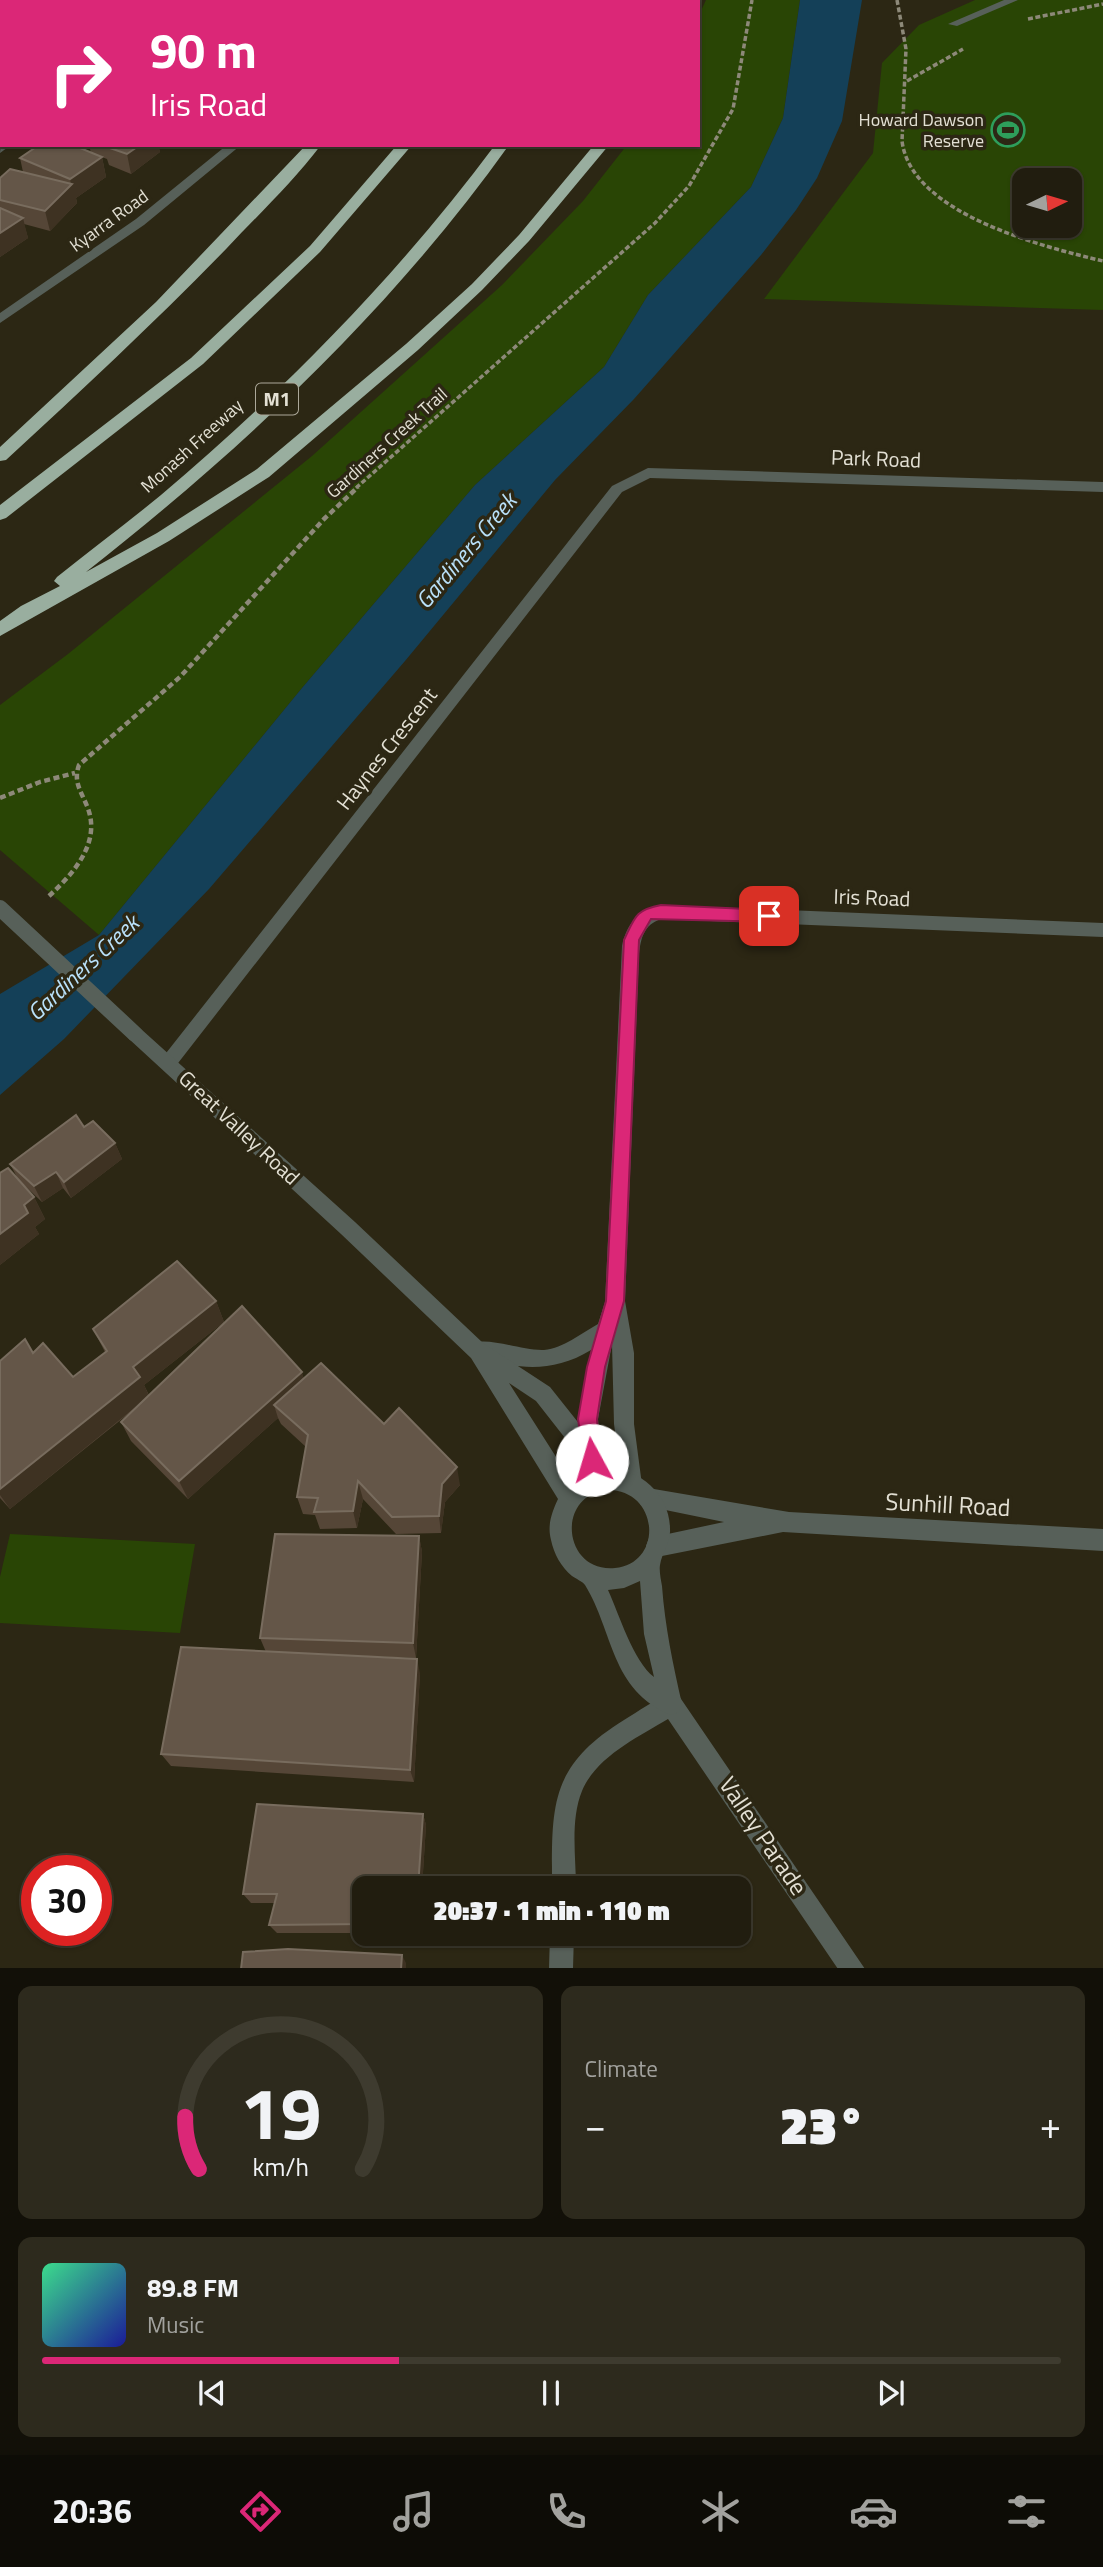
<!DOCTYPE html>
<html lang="en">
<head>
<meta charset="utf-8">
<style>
	body { margin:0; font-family:"Titillium Web",sans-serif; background:#2d2a1d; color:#f1f3f6; height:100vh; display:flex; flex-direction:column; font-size:26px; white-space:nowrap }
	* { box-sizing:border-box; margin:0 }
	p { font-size:23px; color:#a2a29e }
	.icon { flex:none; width:38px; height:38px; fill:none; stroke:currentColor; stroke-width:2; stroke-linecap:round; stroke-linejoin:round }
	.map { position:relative; height:1968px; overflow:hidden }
	.panel { display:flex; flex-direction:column; gap:18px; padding:18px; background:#121008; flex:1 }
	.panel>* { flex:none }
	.top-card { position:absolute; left:0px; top:0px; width:700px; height:147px; box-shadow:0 2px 5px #0004,0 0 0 2px #3e3b2f; background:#db2777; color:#fff; overflow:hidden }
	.needle { width:46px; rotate:85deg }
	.fabs { position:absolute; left:1012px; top:168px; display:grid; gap:14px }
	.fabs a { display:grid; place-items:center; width:70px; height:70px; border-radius:14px; background:#211d0f; box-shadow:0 2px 5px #0004,0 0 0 2px #3e3b2f; font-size:35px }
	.speed { position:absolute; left:21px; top:1855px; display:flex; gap:14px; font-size:35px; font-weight:700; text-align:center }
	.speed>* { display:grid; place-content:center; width:91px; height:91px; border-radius:50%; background:#211d0f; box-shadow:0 2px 5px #0004,0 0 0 2px #3e3b2f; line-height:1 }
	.speed .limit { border:10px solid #d22; background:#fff; color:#111 }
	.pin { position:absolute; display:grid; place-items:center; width:60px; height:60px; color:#fff; margin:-30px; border-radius:14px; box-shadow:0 4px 10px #0006 }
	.me { position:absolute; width:77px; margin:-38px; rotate:354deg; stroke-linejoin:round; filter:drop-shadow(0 0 5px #0008) }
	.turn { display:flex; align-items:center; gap:24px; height:147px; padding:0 35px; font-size:32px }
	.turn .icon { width:91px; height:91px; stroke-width:2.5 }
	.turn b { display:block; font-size:49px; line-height:60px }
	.big { font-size:52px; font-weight:800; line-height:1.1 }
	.panel .widget { flex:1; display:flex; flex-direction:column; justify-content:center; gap:10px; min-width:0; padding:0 24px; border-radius:14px; background:#2d2a1d }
	.panel .dial { align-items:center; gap:0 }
	.dial svg { height:182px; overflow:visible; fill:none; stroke:#3e3b2f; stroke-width:7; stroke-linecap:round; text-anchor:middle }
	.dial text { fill:#f1f3f6; stroke:none }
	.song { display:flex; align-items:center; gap:21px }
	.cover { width:84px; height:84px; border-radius:10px; background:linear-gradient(135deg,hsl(150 70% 55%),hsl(240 70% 35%)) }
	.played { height:7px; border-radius:4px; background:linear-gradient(90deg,#db2777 35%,#3e3b2f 35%) }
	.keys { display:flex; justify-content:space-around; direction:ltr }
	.heat { display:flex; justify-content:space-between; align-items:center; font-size:38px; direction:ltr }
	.panel .tiles { flex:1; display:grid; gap:18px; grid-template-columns:1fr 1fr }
	.widget:last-child { grid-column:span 2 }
	.trip { position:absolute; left:352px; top:1876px; width:399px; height:70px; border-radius:14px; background:#211d0f; box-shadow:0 2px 5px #0004,0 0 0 2px #3e3b2f; font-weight:800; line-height:70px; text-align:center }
	.tabs { display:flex; height:112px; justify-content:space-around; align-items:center; background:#0d0c06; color:#a2a29e }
	.tabs .icon { width:49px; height:49px }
	.tabs .selected { color:#db2777 }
	.tabs b { font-size:32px; color:#f1f3f6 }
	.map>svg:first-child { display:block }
</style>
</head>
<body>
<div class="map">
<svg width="1103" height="1969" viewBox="0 0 1103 1969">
	<rect width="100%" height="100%" fill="#2c2714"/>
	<path fill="#294505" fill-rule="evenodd" d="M706 0H800L783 118 751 187 648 295 604 367 475 485 302 688 99 935 0 850V705L68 654 312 456 502 285 583 201 627 145H698V17Z
		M975 0H1103V310L764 299 873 153 882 63 919 25ZM1024 180H1069V226H1024Z
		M10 1534 195 1544 180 1633 0 1623V1577Z"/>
	<path fill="#144058" d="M800 0H862L842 121 817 178 796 210 761 255 634 399 555 480 405 661 209 889 64 1039 0 1095V994L99 935 302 688 475 485 604 367 648 295 751 187 783 118Z"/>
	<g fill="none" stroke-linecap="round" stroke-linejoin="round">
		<path stroke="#8d8979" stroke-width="3.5" stroke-dasharray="5 2.5" stroke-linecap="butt" d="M897 0 906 49 902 141C911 214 1044 247 1103 261
			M1028 19 1103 4
			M907 81 963 49
			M356 488 655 223 689 186 733 109 752 0"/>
		<path stroke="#8d8979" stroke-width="4.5" stroke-dasharray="6 3.5" stroke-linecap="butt" d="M0 798 40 782 75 773
			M49 896C74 873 102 842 87 806 81 791 73 782 79 765L180 677 324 519 358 487"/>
		<path fill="#576059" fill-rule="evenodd" d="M189 0H200L188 2Z
			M1004 0H1018L957 26 948 24Z
			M1 143 2 145H11L0 153Z"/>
		<path fill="#576059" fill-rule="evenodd" d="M227 145H241L144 225 0 323V313L136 219Z
			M648 468 1103 482V492L650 478 622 492 175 1067 169 1070 163 1067 160 1062 163 1057 612 486Z
			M661 905 1103 923V937L661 919C644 925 641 937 639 954L625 1301 634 1353V1424L642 1485 639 1492 632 1495 625 1492 622 1485 614 1424 612 1344 598 1419 604 1481 601 1488 594 1491 587 1488 584 1481 578 1419 591 1350C553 1373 521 1369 480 1359L473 1357 470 1350 473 1343C490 1337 523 1351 544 1350 564 1348 580 1334 598 1324L605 1302 622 946C627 923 638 911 661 905Z
			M648 1488 789 1512 1103 1529V1551L783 1532 657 1557 649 1554 646 1546 649 1538 724 1522 641 1505 637 1498 641 1491Z
			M671 1693 679 1696 865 1969H838L668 1719C638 1737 596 1757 582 1791 570 1820 576 1858 576 1888H552C552 1807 548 1767 624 1720 639 1711 654 1700 671 1693Z
			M550 1934H574L573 1969H549Z"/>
		<path fill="#576059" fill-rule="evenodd" d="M135 1027 141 1029 355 1222 483 1343 550 1387 581 1426 595 1471C632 1462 670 1490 670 1529 671 1542 662 1552 660 1565 659 1571 661 1580 662 1586 665 1627 673 1664 682 1704L679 1712 671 1715C610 1690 614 1632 585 1585 582 1581 576 1579 572 1576 561 1567 554 1554 551 1540 547 1525 552 1512 558 1499L471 1358 341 1234 129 1039 126 1034 129 1029ZM509 1383 536 1401 565 1438 577 1479 572 1482ZM605 1490C659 1487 665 1563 615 1568 564 1573 555 1498 605 1490ZM640 1581 644 1634 654 1677C633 1661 619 1614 608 1590L624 1588Z"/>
		<path fill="#99ae9f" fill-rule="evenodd" d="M428 0H440L427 2Z
			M504 0H516L503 2Z
			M591 0H604L590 2Z
			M682 0H694L681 2Z
			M306 145H321C293 182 258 215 227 248 156 321 81 391 6 460L0 461V447L156 302Z
			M397 145H412L320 252 203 364 6 518 0 520V505L191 358 310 246Z
			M495 145H509C392 309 244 448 86 572L157 533 257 469 406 344 472 284 519 235 594 145H609L529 241 482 290 418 350 269 477 169 541 0 636V621L21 606 60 586 54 581 57 577C92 549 127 523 161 495 285 390 398 275 495 145Z"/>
		<path stroke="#576059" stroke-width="16" d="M0 908 135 1034"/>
	</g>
	<path fill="#554637" d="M58 0H124V2H58Z
		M0 43H2V92L0 91Z
		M39 145H88L82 149 102 157 106 177 76 198 77 203 50 231 24 224 28 238 0 257V178L23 172 20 158Z
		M89 145H158L160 152 131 174 109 165 107 159 91 153Z
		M84 1127 115 1143 122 1159 71 1198 63 1188 42 1202 20 1181 34 1197 45 1219 35 1227 39 1234 0 1265 18 1179 10 1164Z
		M216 1301 224 1322 144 1385 149 1395 304 1378 384 1424 460 1485 445 1502 441 1533 396 1534 363 1499 357 1528 320 1529 315 1515 303 1514 297 1497 306 1447 281 1424 278 1418 188 1499 131 1441 121 1422 143 1402 10 1509 0 1498V1361L33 1353 73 1377 105 1352 93 1329Z
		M419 1536 422 1552 416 1658 342 1655 420 1673 414 1782 171 1766 161 1754 266 1652 260 1638Z
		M423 1814 426 1825 422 1888H364V1933H277L269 1925 275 1903H251L243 1894Z"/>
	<path fill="#3e3222" d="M98 0H124V2H96Z
		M0 102 2 109V119L0 120Z
		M77 145H88L78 152Z
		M140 145H158L160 152 131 174 127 154Z
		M102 157 106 177 76 198 77 203 50 231 45 211 71 185 70 179Z
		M23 218 28 238 0 257V233Z
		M115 1143 122 1159 71 1198 64 1182Z
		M56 1172 63 1188 42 1202 34 1186Z
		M34 1197 45 1219 35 1227 39 1234 0 1265V1234L24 1205Z
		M216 1301 224 1322 144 1385 149 1396 10 1509 0 1495V1489L133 1367Z
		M302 1372 308 1392 274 1405 278 1418 188 1499 179 1481Z
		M457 1467 460 1485 445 1502 441 1533 439 1516 442 1484Z
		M358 1481 363 1499 357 1528 353 1511Z
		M419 1536 422 1552 416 1658 413 1643Z
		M417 1659 420 1673 414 1782 410 1770Z
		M423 1814 426 1825 422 1888H418Z
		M402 1955 406 1963V1969H401Z"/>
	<path fill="#645648" stroke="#786c5e" stroke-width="2" d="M85 0H98L96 2Z
		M0 43H2V74L0 73Z
		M39 145H73L102 157 70 179 20 158Z
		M105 145H140L127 154 104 146Z
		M10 169 72 184 45 211 0 200V178Z
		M0 208 23 218 0 233Z
		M76 1115 84 1127 93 1121 115 1143 64 1182 56 1172 34 1186 10 1164Z
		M8 1168 34 1197 24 1205 28 1213 0 1234V1173Z
		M177 1261 216 1301 133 1367 140 1377 0 1489V1361L25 1339 33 1353 43 1343 73 1377 107 1351 93 1329Z
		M242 1306 302 1372 179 1481 121 1422Z
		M321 1363 384 1424 399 1408 457 1467 442 1484 439 1516 392 1517 358 1481 353 1511 314 1512 318 1498 297 1497 308 1435 274 1405Z
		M275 1534 419 1536 413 1643 260 1638Z
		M181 1647 417 1659 410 1770 161 1754Z
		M257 1804 423 1814 418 1888H364V1924L269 1925 277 1894H243Z
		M288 1949 402 1955 401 1969H241L243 1952Z"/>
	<path fill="#db2777" stroke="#8e194d" stroke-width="2" d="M661 905 769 910 777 916 769 922 651 919 639 940 624 1301 605 1367 597 1419 601 1460 599 1467 592 1469 585 1467 578 1419 587 1367 606 1301 624 940C635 917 635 910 661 905Z"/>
	<defs>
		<symbol id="stadium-ring" viewBox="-11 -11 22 22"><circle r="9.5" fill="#2c2714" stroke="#2e9e5b" stroke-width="1.5"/><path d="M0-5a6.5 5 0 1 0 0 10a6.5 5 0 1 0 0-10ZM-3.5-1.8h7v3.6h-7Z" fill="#2e9e5b"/></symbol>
	</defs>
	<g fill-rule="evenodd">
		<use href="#stadium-ring" x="989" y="111" width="38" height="38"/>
	</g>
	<g text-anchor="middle" stroke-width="7" stroke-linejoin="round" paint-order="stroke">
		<g font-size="18" fill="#e3e0d4" stroke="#2c2714" text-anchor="end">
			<text x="984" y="126">Howard Dawson<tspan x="984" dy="21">Reserve</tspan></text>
		</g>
		<g font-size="18" fill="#e3e0d4" stroke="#2c2714">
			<text transform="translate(109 221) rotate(-36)" y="6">Kyarra Road</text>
			<text transform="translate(387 443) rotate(-42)" y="6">Gardiners Creek Trail</text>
			<text transform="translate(192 446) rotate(-42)" y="6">Monash Freeway</text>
		</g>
		<rect fill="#2c2714" stroke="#aca89a" stroke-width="2" x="256" y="383.5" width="42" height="31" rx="5"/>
		<g font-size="19" font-weight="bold" fill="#e3e0d4">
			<text x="277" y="406">M1</text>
		</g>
		<g font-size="21" fill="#e3e0d4" stroke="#2c2714">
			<text transform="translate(876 459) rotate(2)" y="7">Park Road</text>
			<text transform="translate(387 749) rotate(-52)" y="7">Haynes Crescent</text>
			<text transform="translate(872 898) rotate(2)" y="7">Iris Road</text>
			<text transform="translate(239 1128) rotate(43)" y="7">Great Valley Road</text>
		</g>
		<g font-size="23" font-style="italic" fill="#b9e1fa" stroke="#2c2714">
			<text transform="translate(466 551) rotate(-50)" y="8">Gardiners Creek</text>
			<text transform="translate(83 968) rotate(-43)" y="8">Gardiners Creek</text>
		</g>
		<g font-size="24" fill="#e3e0d4" stroke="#2c2714">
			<text transform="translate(948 1505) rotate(3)" y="8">Sunhill Road</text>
			<text transform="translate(763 1836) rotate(56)" y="8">Valley Parade</text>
		</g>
	</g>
</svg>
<div class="fabs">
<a><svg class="needle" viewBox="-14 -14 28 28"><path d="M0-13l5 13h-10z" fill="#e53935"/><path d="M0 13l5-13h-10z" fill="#a2a29e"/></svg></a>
</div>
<div class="speed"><div class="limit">30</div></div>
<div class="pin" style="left:769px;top:916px;background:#d93025"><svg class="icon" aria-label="arrive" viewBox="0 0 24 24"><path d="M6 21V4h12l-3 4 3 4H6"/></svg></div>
<svg class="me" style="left:592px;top:1460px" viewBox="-20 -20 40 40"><circle r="19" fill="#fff"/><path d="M0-13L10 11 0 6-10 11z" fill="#db2777"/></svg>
<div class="trip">20:37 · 1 min · 110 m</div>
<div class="top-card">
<div class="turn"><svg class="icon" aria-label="right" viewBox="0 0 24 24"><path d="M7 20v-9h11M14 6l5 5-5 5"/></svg><div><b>90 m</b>Iris Road</div></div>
</div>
</div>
<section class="panel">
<div class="tiles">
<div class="widget dial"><svg viewBox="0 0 100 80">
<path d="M14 69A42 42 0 1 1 86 69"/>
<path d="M14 69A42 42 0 0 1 8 46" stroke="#db2777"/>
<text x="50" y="56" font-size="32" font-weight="700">19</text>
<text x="50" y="72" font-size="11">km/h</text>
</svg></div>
<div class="widget"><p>Climate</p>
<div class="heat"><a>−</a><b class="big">23°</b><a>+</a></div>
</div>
<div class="widget">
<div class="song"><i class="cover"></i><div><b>89.8 FM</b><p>Music</p></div></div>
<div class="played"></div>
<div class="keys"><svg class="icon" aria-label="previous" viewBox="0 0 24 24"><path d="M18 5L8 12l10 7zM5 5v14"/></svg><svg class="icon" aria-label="pause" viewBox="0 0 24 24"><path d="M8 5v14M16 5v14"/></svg><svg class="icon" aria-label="next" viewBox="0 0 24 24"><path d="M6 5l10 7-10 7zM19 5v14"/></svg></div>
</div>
</div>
</section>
<nav class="tabs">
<b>20:36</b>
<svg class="icon selected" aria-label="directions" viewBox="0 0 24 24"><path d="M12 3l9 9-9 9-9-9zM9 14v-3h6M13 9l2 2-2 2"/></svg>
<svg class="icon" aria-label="music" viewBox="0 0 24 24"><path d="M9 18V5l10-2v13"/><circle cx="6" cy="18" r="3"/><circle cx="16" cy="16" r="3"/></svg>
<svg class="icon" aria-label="phone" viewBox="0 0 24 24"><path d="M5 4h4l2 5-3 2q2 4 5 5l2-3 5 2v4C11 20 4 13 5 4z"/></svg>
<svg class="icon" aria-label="climate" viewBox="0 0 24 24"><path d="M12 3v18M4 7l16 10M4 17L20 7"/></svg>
<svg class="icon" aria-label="car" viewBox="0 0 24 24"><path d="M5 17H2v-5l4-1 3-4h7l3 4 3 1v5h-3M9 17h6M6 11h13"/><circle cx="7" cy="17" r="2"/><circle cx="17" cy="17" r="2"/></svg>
<svg class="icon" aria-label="filters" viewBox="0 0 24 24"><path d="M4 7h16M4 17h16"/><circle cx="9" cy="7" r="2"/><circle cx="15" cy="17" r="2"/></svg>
</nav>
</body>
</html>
